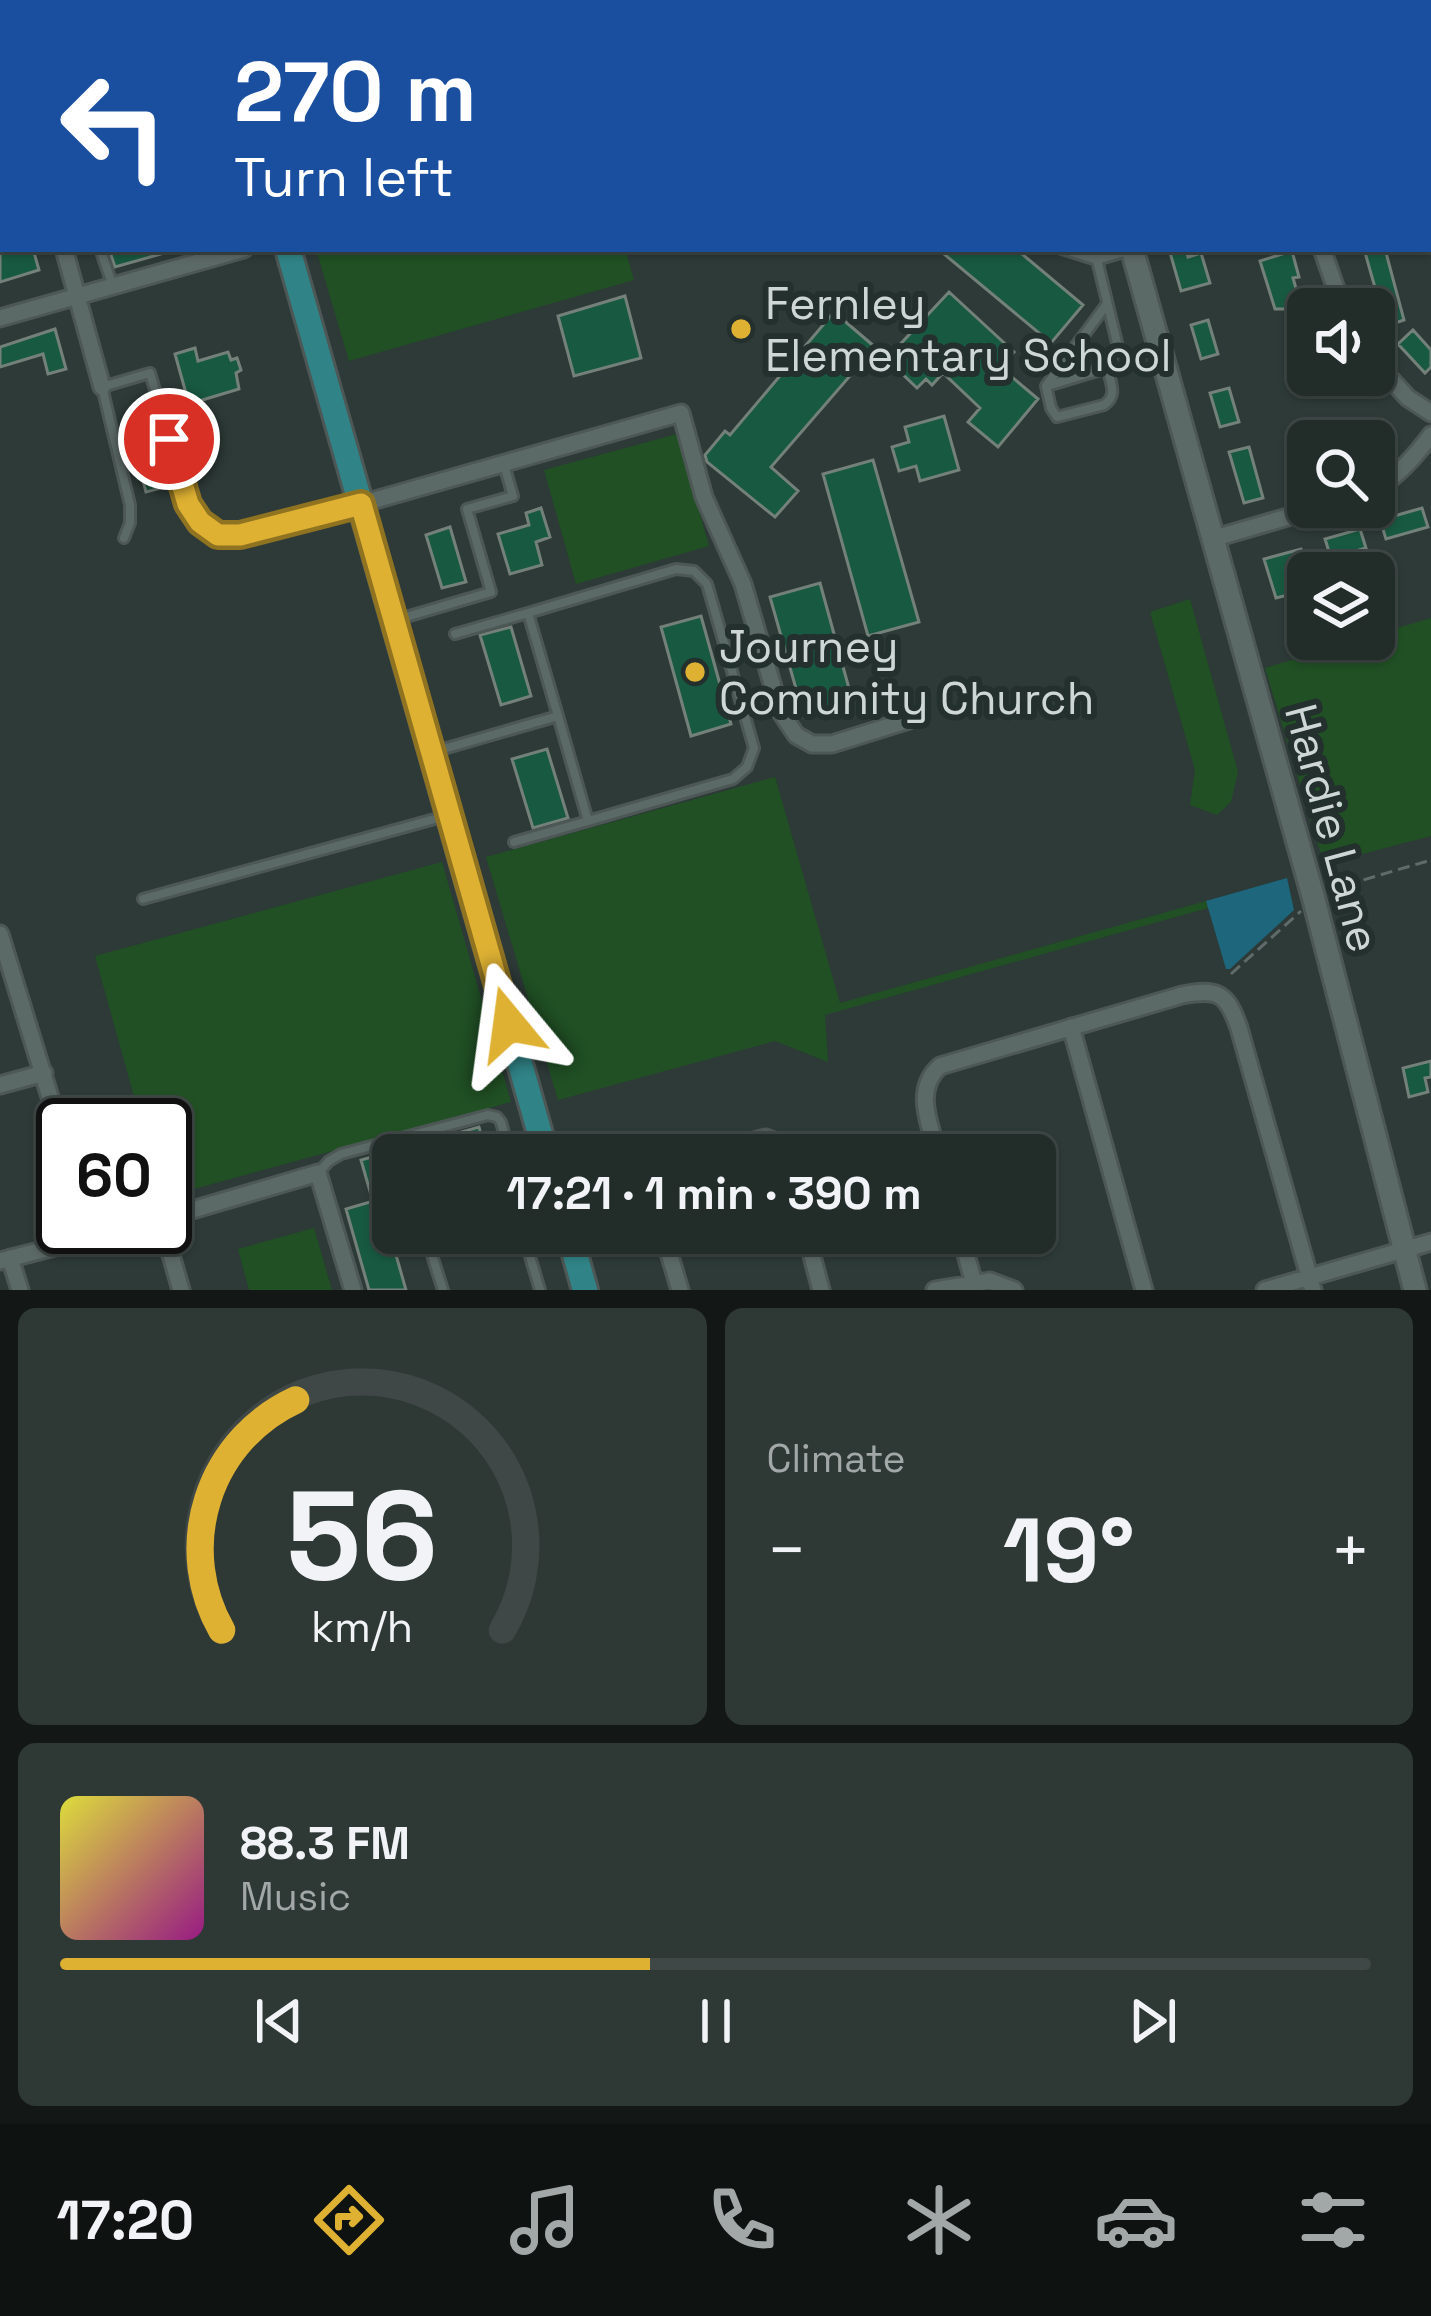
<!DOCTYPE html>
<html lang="en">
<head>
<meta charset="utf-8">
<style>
	body { margin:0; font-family:"Space Grotesk",sans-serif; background:#2e3835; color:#f1f3f6; height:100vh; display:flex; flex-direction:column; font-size:45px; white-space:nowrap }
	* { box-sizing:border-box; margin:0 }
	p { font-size:39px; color:#a2a7a8 }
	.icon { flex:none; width:66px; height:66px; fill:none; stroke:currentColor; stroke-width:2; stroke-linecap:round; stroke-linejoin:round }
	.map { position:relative; height:1290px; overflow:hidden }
	.sheet { display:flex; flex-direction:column; gap:18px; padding:18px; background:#131817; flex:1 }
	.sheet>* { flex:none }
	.guide { position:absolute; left:0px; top:0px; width:1431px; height:252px; box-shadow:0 3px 9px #0004,0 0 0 3px #3f4846; background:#1a4fa0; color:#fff; overflow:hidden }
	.tools { position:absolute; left:1287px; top:288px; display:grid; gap:24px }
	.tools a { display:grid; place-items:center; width:108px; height:108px; border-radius:18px; background:#222c29; box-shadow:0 3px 9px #0004,0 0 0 3px #3f4846; font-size:60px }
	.speed { position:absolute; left:36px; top:1098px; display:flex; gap:24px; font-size:60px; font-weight:700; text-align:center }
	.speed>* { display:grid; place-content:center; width:156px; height:156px; border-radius:50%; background:#222c29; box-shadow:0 3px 9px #0004,0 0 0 3px #3f4846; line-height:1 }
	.speed .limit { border:6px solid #111; border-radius:18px; background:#fff; color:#111 }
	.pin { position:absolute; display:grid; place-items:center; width:102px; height:102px; color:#fff; margin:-51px; border:6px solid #fff; border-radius:50%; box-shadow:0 3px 12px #0007 }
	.me { position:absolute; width:132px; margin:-66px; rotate:344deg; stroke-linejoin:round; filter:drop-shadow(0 0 9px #0008) }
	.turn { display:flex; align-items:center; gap:42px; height:252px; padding:0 36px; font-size:54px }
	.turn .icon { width:156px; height:156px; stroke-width:2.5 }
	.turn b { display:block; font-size:84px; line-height:102px }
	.big { font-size:90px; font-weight:800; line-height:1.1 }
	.sheet .tile { flex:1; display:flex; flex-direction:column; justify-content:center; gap:18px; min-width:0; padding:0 42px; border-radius:18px; background:#2e3835 }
	.sheet .dial { align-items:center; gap:0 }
	.dial svg { height:312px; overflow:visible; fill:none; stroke:#3f4846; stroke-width:7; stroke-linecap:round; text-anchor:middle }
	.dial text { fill:#f1f3f6; stroke:none }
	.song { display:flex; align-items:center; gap:36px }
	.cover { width:144px; height:144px; border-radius:18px; background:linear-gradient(135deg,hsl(60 70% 55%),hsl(310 70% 35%)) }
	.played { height:12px; border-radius:6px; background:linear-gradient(90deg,#deb133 45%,#3f4846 45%) }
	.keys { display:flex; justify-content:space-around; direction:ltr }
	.heat { display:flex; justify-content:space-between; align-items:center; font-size:66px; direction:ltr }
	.sheet .tiles { flex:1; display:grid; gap:18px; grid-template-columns:1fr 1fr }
	.tile:last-child { grid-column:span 2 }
	.trip { position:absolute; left:372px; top:1134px; width:684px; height:120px; border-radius:18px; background:#222c29; box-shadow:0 3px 9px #0004,0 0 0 3px #3f4846; font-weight:800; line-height:120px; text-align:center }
	.dock { display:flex; height:192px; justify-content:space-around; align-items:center; background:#0e1210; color:#a2a7a8 }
	.dock .icon { width:84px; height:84px }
	.dock .selected { color:#deb133 }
	.dock b { font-size:54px; color:#f1f3f6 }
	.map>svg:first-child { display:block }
</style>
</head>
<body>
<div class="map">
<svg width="1431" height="1290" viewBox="0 0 1431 1290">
	<rect width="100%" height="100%" fill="#2d3a37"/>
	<path fill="#205024" d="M316 249H625L634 280 349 361Z
		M677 434 709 546 576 584 544 470Z
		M1190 599 1238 772 1231 802 1217 815 1190 805 1195 770 1150 612Z
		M1431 618V836L1324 864 1265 668 1362 639H1374V635Z
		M775 777 840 1003 1206 901 1208 908 825 1015 828 1062 775 1041 558 1100 486 857Z
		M442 862 511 1102 165 1197V1125H142L95 956Z
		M314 1228 332 1290H249L238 1249Z"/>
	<path fill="#1d667b" d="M1287 878 1294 910 1230 969H1226L1206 901Z"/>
	<path fill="#185941" stroke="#74817a" stroke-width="3" d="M0 249H33L39 270 0 282Z
		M109 249H168V252L115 267Z
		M938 249H1016L1083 305 1051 343Z
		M1169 249H1186L1188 257 1201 253 1210 283 1181 291Z
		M1364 249H1385L1404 320 1386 326Z
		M1292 251 1299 277 1293 278 1302 309H1275L1260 261Z
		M949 292 1014 352 1000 367 1038 399 998 447 968 422 980 408 943 373 932 385 926 379 917 388 895 367 902 360 893 352Z
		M625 296 641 358 574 376 558 316Z
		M834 312 875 347 771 467 798 491 775 517 707 462 705 455 725 431 730 435Z
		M1208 320 1218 354 1201 359 1191 325Z
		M55 329 66 369 48 374 43 354 0 367V347Z
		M1413 330 1431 350V367L1425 373 1398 344Z
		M195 348 198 361 228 352 231 360 237 358 241 370 236 373 239 389 189 404 175 354Z
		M1229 388 1239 422 1220 427 1210 393Z
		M944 416 959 470 920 481 916 466 899 471 892 447 909 442 905 427Z
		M144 417 165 487 146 492 127 423Z
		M1383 420 1396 437 1374 455V441H1357Z
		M1249 447 1263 498 1244 503 1229 452Z
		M873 460 919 622 868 636 823 474Z
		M541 508 550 537 536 542 542 565 510 574 498 534 529 525 526 513Z
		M1422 508 1428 527 1386 539 1380 520Z
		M450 527 466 582 442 588 426 535Z
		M1360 529 1366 548 1331 558 1325 539Z
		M1301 549 1307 569 1290 574 1296 593 1276 598 1264 559Z
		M820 583 853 703 804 717 770 597Z
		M701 616 731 724 691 736 661 627Z
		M511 627 531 696 501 705 480 635Z
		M547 749 568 818 533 828 512 759Z
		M1431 1061V1077L1425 1078 1428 1092 1409 1097 1403 1068Z
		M479 1127 486 1155H393V1189L371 1195 361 1160Z
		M380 1199 406 1290H369L346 1209Z"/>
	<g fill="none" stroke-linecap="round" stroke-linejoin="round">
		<defs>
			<path id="lane" d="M100 249 113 286
				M1062 249 1097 260 1118 347 1107 363C1108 380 1120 394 1104 405L1057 417 1051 408 1046 386 1107 304
				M1094 249 1097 260 1130 250
				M1047 386 1107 368
				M124 538 130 523V505L102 387 150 373 188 504C196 517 206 533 222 535 253 540 319 511 353 506
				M399 619 491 592 467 509 513 496 504 465
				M455 634 528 613
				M433 752 558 716 588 821 733 779 747 767 754 748 707 584 694 571 676 569 528 613 558 716
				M514 842 588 821
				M143 899 442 817
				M318 1173 329 1161 341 1154 488 1115 497 1117 501 1122 510 1155
				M425 1233 443 1290
				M523 1233 540 1290"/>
			<path id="street" d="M1257 0V3
				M446 3 457 0
				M0 30 3 41
				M0 126H3
				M64 249 102 387
				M1322 249 1343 309
				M0 318 244 249
				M1374 361 1408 398 1431 413
				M1374 491C1398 475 1414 458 1431 435
				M361 504 681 413 704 497 743 584 780 711 796 735 812 744H832L909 720
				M1212 539 1322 507
				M0 934 61 1133
				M1071 1027 1144 1290
				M0 1085 44 1073
				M697 1155 766 1138 774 1141 784 1155
				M938 1155C930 1124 913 1090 940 1066L1182 995C1218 988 1227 993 1239 1028L1313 1290
				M165 1218 318 1173 353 1290
				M163 1227 181 1290
				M663 1233 680 1290
				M806 1233 821 1290
				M960 1233 975 1287
				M10 1258 20 1290
				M0 1261 131 1227
				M935 1290 990 1281 1014 1290
				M1265 1290 1431 1242"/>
			<path id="secondary" d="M1061 0 1062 3
				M1132 249 1313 896 1415 1290"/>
			<path id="primary" d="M218 0V3
				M288 249 546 1155
				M569 1233 585 1290"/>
		</defs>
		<use href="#lane" stroke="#4d5856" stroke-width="14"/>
		<use href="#street" stroke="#4d5856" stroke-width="21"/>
		<use href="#secondary" stroke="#4d5856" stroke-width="27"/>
		<use href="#primary" stroke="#4d5856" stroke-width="30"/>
		<path stroke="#606b69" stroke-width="3" stroke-dasharray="12 6" stroke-linecap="butt" d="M1329 890 1431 860
			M1231 974 1301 911"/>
		<use href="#lane" stroke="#5c6a67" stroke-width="8"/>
		<use href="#street" stroke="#5c6a67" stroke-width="15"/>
		<use href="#secondary" stroke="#5c6a67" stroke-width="21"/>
		<use href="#primary" stroke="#308487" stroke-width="24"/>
	</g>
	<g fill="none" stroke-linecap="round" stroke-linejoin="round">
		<defs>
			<path id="route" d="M169 439 188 504 200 522 218 535H240L361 504 509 1024"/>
		</defs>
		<use href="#route" stroke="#907321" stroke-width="30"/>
		<use href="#route" stroke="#deb133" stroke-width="21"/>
	</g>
	<g fill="#deb133" stroke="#23302d" stroke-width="4.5">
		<circle cx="741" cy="329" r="12"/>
		<circle cx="695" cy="672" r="12"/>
	</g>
	<g text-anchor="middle" stroke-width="12" stroke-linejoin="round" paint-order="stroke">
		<g font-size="45" fill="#cfd7d6" stroke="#23302d" text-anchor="start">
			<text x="765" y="319">Fernley<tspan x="765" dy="52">Elementary School</tspan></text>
			<text x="719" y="662">Journey<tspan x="719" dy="52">Comunity Church</tspan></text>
		</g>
		<g font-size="45" fill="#cfd7d6" stroke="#23302d">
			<text transform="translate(1333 828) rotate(75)" y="16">Hardie Lane</text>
		</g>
	</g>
</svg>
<div class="tools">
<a><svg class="icon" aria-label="sound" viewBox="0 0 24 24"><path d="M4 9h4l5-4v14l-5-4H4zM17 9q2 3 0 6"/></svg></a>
<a><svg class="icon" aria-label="search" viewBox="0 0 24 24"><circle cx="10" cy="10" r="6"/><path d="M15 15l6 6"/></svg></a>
<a><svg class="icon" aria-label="layers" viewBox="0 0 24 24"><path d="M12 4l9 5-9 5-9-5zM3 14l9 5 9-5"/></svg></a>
</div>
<div class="speed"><div class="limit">60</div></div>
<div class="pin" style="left:169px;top:439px;background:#d93025"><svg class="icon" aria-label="arrive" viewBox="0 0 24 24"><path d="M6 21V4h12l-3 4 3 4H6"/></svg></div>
<svg class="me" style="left:509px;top:1024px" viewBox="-20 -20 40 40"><path d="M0-17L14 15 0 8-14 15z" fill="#deb133" stroke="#fff" stroke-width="4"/></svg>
<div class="trip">17:21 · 1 min · 390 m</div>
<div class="guide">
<div class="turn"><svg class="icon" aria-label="left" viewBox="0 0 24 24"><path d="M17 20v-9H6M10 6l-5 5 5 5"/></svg><div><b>270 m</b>Turn left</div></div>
</div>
</div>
<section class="sheet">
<div class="tiles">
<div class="tile dial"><svg viewBox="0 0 100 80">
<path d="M14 69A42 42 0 1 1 86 69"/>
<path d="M14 69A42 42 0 0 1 33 10" stroke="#deb133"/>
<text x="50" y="56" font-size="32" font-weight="700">56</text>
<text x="50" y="72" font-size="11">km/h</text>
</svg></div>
<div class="tile"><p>Climate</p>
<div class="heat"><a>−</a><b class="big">19°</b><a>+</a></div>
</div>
<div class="tile">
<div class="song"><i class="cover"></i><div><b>88.3 FM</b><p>Music</p></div></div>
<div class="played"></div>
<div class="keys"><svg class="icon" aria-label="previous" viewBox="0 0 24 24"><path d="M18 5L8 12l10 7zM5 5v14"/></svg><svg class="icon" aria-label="pause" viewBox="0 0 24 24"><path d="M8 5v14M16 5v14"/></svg><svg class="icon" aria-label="next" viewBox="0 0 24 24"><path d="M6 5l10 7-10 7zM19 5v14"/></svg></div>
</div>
</div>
</section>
<nav class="dock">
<b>17:20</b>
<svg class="icon selected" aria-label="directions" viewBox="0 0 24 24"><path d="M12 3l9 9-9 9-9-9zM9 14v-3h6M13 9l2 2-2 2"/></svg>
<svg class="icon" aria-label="music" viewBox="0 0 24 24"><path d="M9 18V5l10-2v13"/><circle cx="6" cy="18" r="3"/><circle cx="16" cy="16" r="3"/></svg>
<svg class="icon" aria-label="phone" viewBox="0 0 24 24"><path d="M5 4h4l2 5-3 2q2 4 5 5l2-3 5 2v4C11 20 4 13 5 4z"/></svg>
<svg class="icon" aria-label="climate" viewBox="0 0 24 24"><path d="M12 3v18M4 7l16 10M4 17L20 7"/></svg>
<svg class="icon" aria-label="car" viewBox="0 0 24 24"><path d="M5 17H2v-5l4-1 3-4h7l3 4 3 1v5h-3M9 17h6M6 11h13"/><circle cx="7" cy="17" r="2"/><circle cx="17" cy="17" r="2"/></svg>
<svg class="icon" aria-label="filters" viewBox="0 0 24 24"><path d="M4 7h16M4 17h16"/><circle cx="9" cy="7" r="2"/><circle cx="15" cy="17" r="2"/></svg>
</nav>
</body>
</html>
